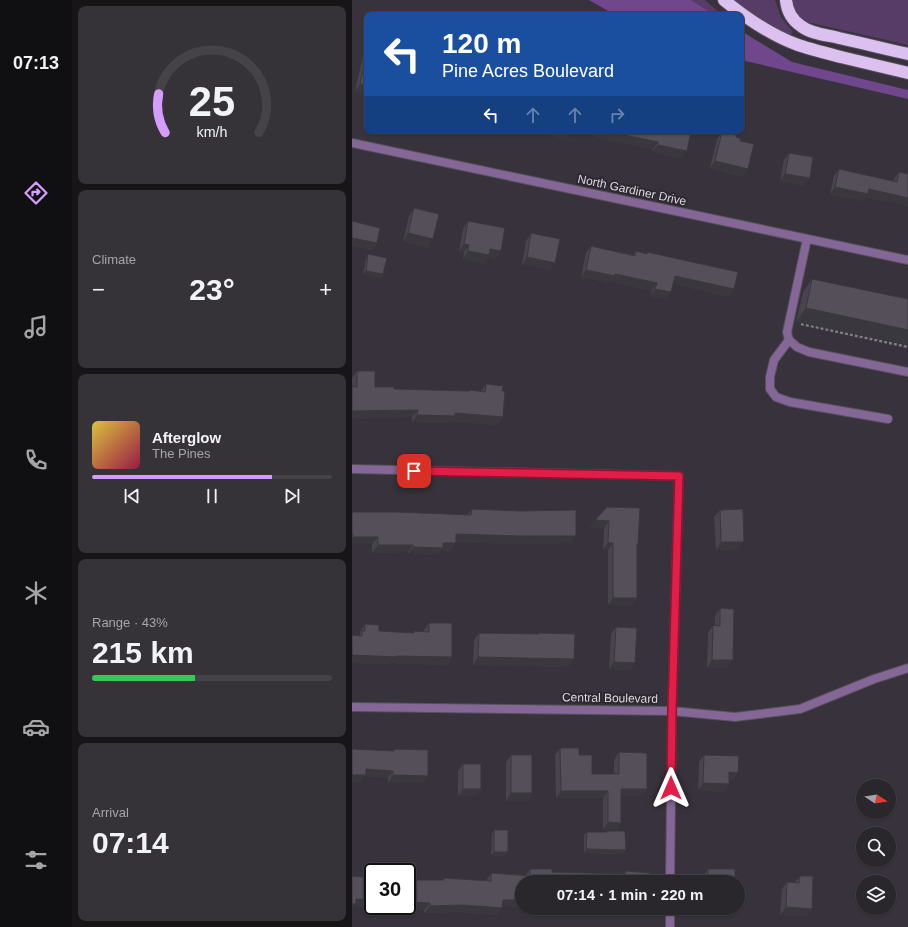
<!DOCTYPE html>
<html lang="en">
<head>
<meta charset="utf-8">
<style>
	body { margin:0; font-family:Arial,sans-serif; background:#353238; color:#f1f3f6; height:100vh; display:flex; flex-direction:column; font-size:15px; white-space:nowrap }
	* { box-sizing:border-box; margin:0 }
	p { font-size:13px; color:#a5a5a9 }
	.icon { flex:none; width:22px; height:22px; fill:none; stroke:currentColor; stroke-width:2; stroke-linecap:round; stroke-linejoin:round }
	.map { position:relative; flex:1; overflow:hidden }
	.details { display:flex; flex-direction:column; gap:6px; padding:6px; background:#171518; width:280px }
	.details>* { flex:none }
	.hud { position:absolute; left:12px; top:12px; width:380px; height:122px; border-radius:8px; box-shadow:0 1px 3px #0004,0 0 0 1px #454348; background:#1a4fa0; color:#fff; overflow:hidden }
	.needle { width:26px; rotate:102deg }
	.controls { position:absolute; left:504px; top:779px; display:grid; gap:8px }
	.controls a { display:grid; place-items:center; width:40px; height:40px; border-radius:50%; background:#29262c; box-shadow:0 1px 3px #0004,0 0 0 1px #454348; font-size:20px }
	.speed { position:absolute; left:12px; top:863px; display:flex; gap:8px; font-size:20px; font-weight:700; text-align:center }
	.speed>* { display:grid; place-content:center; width:52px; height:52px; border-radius:50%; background:#29262c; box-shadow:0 1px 3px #0004,0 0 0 1px #454348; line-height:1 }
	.speed .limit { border:2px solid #111; border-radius:6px; background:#fff; color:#111 }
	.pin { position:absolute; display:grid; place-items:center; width:34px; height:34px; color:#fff; margin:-17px; border-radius:8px; box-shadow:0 2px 6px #0006 }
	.me { position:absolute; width:44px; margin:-22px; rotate:0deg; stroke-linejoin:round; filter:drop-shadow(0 0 3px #0008) }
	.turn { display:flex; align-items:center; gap:14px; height:84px; padding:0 12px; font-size:18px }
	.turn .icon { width:52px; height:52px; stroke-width:2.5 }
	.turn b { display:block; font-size:28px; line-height:34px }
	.lanes { display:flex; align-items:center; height:38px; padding:0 12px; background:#0003; justify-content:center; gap:20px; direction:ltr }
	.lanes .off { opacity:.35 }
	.big { font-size:30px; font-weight:700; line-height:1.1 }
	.details .tile { flex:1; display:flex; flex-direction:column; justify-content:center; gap:6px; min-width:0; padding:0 14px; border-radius:8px; background:#353238 }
	.details .dial { align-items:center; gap:0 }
	.dial svg { height:104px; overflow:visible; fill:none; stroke:#454348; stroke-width:7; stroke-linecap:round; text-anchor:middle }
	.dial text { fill:#f1f3f6; stroke:none }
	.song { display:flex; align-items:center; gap:12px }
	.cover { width:48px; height:48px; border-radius:6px; background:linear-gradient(135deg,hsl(50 70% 55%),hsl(340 70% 35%)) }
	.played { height:4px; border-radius:2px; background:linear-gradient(90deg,#d49cfb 75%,#454348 75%) }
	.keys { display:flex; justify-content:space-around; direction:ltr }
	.heat { display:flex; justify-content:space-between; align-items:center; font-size:22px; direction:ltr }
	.charge { height:6px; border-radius:3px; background:linear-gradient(90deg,#34c759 43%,#454348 0) }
	.trip { position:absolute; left:163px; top:875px; width:230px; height:40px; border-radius:20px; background:#29262c; box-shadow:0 1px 3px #0004,0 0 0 1px #454348; font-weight:700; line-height:40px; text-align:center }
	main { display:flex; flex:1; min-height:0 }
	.tab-bar { display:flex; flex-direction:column; width:72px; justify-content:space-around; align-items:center; background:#100f12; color:#a5a5a9 }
	.tab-bar .icon { width:28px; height:28px }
	.tab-bar .on { color:#d49cfb }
	.tab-bar b { font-size:18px; color:#f1f3f6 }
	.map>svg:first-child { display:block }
</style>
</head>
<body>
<main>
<nav class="tab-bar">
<b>07:13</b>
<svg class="icon on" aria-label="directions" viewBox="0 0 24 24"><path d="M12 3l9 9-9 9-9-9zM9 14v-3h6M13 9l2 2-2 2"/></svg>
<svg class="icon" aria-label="music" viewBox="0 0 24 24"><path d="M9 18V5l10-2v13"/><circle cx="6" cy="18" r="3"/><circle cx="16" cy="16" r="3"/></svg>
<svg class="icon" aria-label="phone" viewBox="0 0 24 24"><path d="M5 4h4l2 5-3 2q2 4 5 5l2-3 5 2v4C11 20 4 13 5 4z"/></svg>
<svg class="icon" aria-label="climate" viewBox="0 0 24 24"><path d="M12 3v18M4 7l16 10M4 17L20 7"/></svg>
<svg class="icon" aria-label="car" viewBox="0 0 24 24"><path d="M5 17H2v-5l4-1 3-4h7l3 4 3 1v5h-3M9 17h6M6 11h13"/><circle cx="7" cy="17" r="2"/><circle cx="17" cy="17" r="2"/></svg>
<svg class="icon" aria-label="filters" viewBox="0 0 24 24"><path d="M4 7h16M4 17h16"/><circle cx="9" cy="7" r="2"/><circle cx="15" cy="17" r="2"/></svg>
</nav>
<section class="details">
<div class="tile dial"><svg viewBox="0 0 100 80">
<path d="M14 69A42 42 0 1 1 86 69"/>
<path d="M14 69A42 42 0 0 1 9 39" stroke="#d49cfb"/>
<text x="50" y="56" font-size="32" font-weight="700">25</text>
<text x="50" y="72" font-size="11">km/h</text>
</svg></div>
<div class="tile"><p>Climate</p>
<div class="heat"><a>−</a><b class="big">23°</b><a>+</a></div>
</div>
<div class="tile">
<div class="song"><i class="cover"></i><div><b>Afterglow</b><p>The Pines</p></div></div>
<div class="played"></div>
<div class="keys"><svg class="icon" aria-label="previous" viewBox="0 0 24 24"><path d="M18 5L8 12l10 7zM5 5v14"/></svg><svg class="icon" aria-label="pause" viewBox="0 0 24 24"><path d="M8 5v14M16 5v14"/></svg><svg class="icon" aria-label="next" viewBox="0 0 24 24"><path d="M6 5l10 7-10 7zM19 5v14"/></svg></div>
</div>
<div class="tile"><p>Range · 43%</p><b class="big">215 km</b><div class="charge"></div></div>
<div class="tile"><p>Arrival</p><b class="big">07:14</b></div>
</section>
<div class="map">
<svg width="556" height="927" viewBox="0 0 556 927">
	<rect width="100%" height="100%" fill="#37323b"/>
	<path fill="#563c67" d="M339 0H353L370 15H363Z
		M375 0H423L429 17 441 32 438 35 412 26Z
		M440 0H556V45L455 22C446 17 442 11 440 0Z"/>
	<path fill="#70478c" d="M237 0H339L363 15H263Z
		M389 31 440 62 556 90V99L389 60Z"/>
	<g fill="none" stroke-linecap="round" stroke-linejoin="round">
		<defs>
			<path id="lane" d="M437 340 422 360 418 377V389L424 397 438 402 536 419"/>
			<path id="street" d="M0 143 556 260
				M455 239 435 332 437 340 445 347 457 352 556 372
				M0 469 327 476 320 711 318 882
				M0 707 320 711 383 717 448 709 522 679 556 668
				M318 927V908"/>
			<path id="highway" d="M372 0C394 18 418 35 446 45 461 50 477 54 493 58 514 63 535 68 556 73
				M434 0C435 11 440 20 449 26 459 34 475 35 487 38 510 43 533 49 556 54"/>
		</defs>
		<use href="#lane" stroke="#555059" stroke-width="10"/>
		<use href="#street" stroke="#555059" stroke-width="10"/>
		<use href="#highway" stroke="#555059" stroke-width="14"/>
		<path stroke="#807c84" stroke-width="2.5" stroke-dasharray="3 2" stroke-linecap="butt" d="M449 324 556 347"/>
		<use href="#lane" stroke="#846797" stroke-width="8"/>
		<use href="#street" stroke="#846797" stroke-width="8"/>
		<use href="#highway" stroke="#dcc1f0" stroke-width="12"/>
	</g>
	<path fill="#48444c" d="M15 50V94L3 91 11 56Z
		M179 131H339L330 158 300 152 301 149 256 140 257 139 220 131 215 139Z
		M370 132 384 137 388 141 391 177 358 168 365 139Z
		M437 153 452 186 428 181 432 160Z
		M487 169 541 181 542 179 547 172 556 174V206L514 197 511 201 478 194 482 176Z
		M62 208 76 247 51 241 57 216Z
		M116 221 149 251 143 259 136 257 132 263 111 259 112 252 107 251 111 229Z
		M179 233 198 270 170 264 174 241Z
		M239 246 281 255 284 251 294 254 295 252 377 297 321 284 314 300 298 296 300 291 259 281 258 283 229 277 234 253Z
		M16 254 31 274 29 278 11 274 14 258Z
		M460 279 556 299 444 322 451 292Z
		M5 371 23 387 42 389 116 391 117 390 129 391 134 384 150 391 151 417 146 425 99 421 98 423 60 422V417L0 419V378Z
		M255 507 285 545 280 605H256V550H251L252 528H238L243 520Z
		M120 509 224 536 219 543 162 544 104 542 99 551 89 550 86 555 56 554V552L20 553V544H0V512L115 515Z
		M368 510 387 549 364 550 362 517Z
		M368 608 376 668H355L356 633 361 625 363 626V616Z
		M77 623 100 657 95 665 39 663 38 664 0 663V635L7 636 8 634V632L13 624 27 631 61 633 62 631 72 632V630Z
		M264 627 283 663 278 670 257 669 259 634Z
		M127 633 187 634V633L217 667 121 665 122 640Z
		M208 748 227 755 240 774H262V760L267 752 290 796H269V823L264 830H251V798H204L203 755Z
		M42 749 70 783H36V778L13 776 9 783 0 782Z
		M159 755 180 793 175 801H154V762Z
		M352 755 381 780H377V784L372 792 346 790 347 762Z
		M111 764 129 789 123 796H106V771Z
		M142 830 156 852 153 856 139 855 140 834Z
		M255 831 271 854 232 853V835L235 832H254Z
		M178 869 200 872 271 874 274 871 298 873 170 882V907H150L145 915 106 912 72 913V910L3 906 0 876 69 880H90L92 878 134 881 139 873 174 875Z
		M356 869 383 882H351V876Z
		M448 876 455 916 428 915 430 889 435 882H443Z
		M173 908H247L242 915 192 913 173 914Z
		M350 908H382L377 914H350Z"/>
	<path fill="#3b373e" d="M8 84 15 85V94L3 91Z
		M179 131H215L220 132 215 139Z
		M220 131H262L257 139Z
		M262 133 306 142 301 149 256 140Z
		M306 145 335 151 330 158 300 152Z
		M363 161 396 169 391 177 358 168Z
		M433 174 458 178 452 186 428 181Z
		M483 187 517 189 556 198V206L514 197 511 201 478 194Z
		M56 233 81 239 76 247 51 241Z
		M0 238 25 243 20 251 0 246Z
		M112 244 117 245 112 252 107 251Z
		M138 249 149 251 143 259 136 257 132 263 111 259 116 251Z
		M175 257 203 263 198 270 170 264Z
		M234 270 263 274 305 283 300 291 259 281 258 283 229 277Z
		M14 271 31 274 29 278 11 274Z
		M323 276 382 289 377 297 318 284Z
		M303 289 319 292 314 300 298 296Z
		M454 308 556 330V345L444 322Z
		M66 410 60 417 0 419V411Z
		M103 413 151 417 146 425 99 421 98 423 60 422 65 415Z
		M243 520 257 521 252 528H238Z
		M104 534 224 536 219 543 162 544 99 542Z
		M1 537H26L20 544H0V539Z
		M369 542H392L387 549 364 550Z
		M91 543H104L99 551 89 550 86 555 56 554 61 547Z
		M256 543H261L256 550H251Z
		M26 545H61L56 552 20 553Z
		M261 598H285L280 605H256Z
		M0 655 44 656 100 657 95 665 39 663 38 664 0 663Z
		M126 657 222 659 217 667 121 665Z
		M360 660H381L376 668H355Z
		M262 662 283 663 278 670 257 669Z
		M14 769 41 771 36 778 13 776 9 783 0 782V775Z
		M377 772 386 773 381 780H372Z
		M41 775 76 776 70 783H36Z
		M351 783 377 784 372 792 346 790Z
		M111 789H129L123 796H106Z
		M269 789H295L290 796H264Z
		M209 791H256L251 798H204Z
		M159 793H180L175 801H154Z
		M256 822 269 823 264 830H251Z
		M234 849 274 850 271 854 232 853Z
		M142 852H156L153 856 139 855Z
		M4 899 21 900V906H55V902L78 903 72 910 3 906 0 910V904Z
		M151 900H170V907H145Z
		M111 905 150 908 145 915 106 912 72 913 78 906Z
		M434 907 460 909 455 916 428 915Z
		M177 908H247L242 915 192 913 173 914Z
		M354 908H382L377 914H350Z"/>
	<path fill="#544f58" stroke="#3b373e" d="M15 53V85L8 84Z
		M260 131H339L335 151 306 145V142L262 133V131Z
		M370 132 384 135V137L389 139 388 141 402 144 396 169 363 161Z
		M437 153 461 157 458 178 433 174Z
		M487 169 545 182 547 172 556 174V198L517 189 516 194 483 187Z
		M62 208 87 214 81 239 56 233Z
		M0 221 28 228 25 243 0 238Z
		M116 221 153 228 149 251 138 249 137 255 116 251 117 245 112 244Z
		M179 233 208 239 203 263 175 257Z
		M239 246 283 256 284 251 295 254V252L386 272 382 289 323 276 319 292 303 289 305 283 263 274V276L234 270Z
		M16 254 35 258 31 274 14 271Z
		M460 279 556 299V330L454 308Z
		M5 371H23V387H42V389L117 391V390L133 392 134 384 151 386 150 391H153L151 417 103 413V416L65 415 66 410 0 411V386L5 387Z
		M255 507 288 508 286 544H285V598H261V543H256L257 521 243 520Z
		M120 509 168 511 224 510V536H167L104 534V543H91V548L61 547V545H26V537H1V534H0V512H45L119 515Z
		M391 509 392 542H369L368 510Z
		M368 608 382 609 381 660H360L361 625 368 626Z
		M77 623H100V657L44 656V657L0 655V635L10 636V631H13V624L27 625V631L62 633V631L77 632Z
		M264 627 285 628 283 663 262 662Z
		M127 633 187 634V633L223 634 222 659 126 657Z
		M208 748H227V755H240V774H267V752L295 753V789H269V823L256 822V791H209Z
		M0 749 42 751V749L76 750V776L41 775V771L14 769V775H0Z
		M159 755H180V793H159Z
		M352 755 387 756 386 773 377 772V784L351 783Z
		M111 764H129V789H111Z
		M142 830H156V852H142Z
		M255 831H273L274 850 234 849 235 832H255Z
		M178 869H200V872L273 874 274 871 298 873V882H170V900H151L150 908 111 905 78 906V903L55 902V880H92V878L139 881V873L178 876Z
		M356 869H383V882H356Z
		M0 876 21 878V900L4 899V904H0Z
		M448 876H461L460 909 434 907 435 882 447 883Z"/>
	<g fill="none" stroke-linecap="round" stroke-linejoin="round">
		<defs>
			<path id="route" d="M62 471 327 476 320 711 319 788"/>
		</defs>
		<use href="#route" stroke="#92132f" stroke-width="10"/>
		<use href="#route" stroke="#e11d48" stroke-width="7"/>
	</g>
	<g text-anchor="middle" stroke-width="4" stroke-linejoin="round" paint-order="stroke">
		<g font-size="12" fill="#dddae0" stroke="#2d2831">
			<text transform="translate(280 190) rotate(12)" y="4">North Gardiner Drive</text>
			<text transform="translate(258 698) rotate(1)" y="4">Central Boulevard</text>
		</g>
	</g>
</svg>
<div class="controls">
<a><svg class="needle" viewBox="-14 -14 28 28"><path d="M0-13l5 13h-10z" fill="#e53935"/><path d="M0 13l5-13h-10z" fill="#a5a5a9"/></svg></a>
<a><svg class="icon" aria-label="search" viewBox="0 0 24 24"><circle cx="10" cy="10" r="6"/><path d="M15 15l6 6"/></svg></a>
<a><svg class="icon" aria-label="layers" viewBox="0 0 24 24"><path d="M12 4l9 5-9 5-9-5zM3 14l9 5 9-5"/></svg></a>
</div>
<div class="speed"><div class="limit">30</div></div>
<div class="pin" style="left:62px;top:471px;background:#d93025"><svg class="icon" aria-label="arrive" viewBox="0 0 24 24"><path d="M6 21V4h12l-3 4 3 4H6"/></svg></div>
<svg class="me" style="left:319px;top:788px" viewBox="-20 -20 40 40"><path d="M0-17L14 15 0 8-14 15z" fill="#e11d48" stroke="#fff" stroke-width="4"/></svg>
<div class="trip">07:14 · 1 min · 220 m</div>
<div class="hud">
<div class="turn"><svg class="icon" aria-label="left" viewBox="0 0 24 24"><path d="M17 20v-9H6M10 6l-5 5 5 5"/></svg><div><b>120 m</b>Pine Acres Boulevard</div></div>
<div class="lanes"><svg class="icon" aria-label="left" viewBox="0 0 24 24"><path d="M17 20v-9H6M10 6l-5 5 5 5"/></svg><svg class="icon off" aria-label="ahead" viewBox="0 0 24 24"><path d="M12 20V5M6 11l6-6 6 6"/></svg><svg class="icon off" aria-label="ahead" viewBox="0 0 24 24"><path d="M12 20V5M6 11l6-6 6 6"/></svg><svg class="icon off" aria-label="right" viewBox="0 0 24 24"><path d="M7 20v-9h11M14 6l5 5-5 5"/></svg></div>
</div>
</div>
</main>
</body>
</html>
